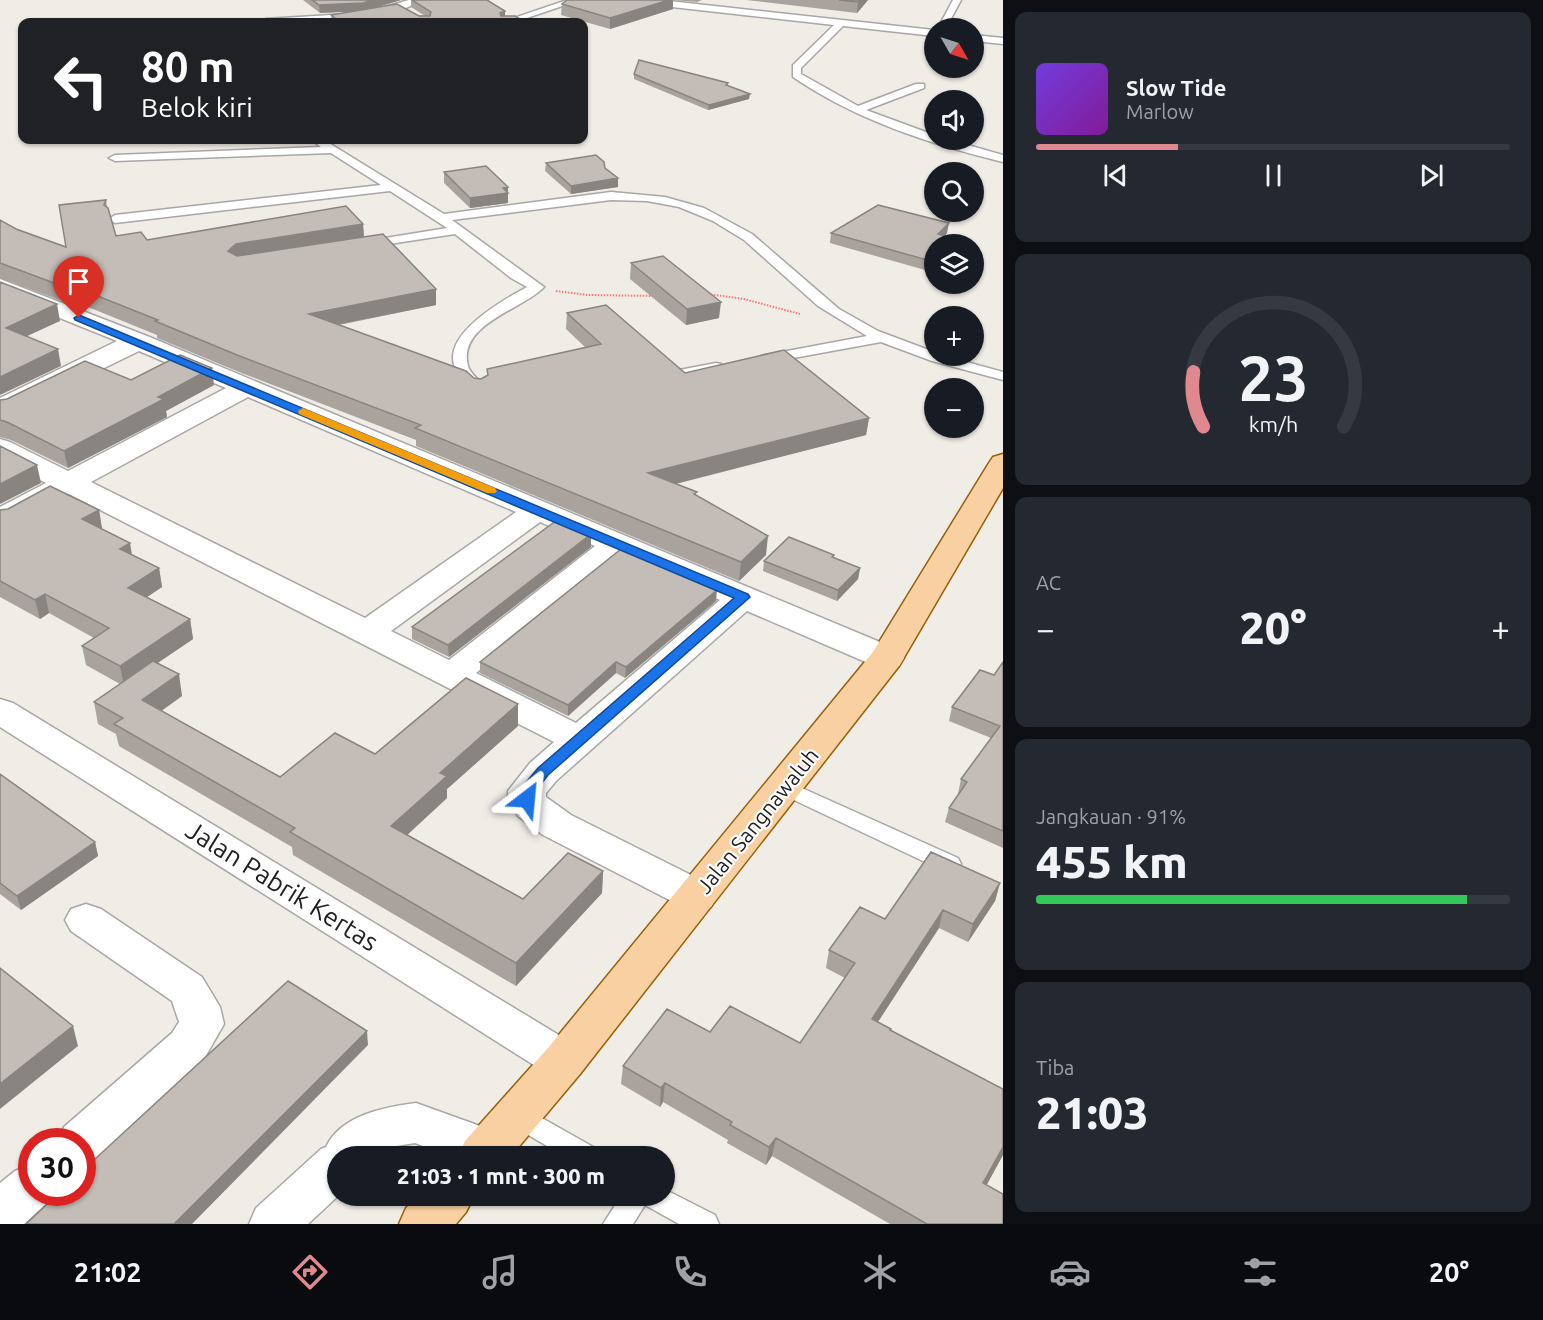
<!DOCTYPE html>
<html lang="id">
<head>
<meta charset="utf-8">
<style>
	body { margin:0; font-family:Ubuntu,sans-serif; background:#242831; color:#f1f3f6; height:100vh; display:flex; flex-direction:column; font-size:22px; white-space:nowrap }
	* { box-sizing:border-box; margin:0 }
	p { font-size:20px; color:#9ea1a6 }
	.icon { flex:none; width:33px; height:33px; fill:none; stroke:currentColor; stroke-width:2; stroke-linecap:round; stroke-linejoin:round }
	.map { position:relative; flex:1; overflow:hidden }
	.side { display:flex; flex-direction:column; gap:12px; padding:12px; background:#0d0f14; width:540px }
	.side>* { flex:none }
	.top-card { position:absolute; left:18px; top:18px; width:570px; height:126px; border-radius:12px; box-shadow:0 2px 4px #0004; background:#202124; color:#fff; overflow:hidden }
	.needle { width:39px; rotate:129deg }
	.controls { position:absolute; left:924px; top:18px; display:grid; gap:12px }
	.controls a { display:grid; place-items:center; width:60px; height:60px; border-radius:50%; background:#171b24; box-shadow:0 2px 4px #0004; font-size:30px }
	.speed { position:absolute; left:18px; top:1128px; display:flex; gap:12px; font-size:30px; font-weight:700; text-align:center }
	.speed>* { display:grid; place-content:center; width:78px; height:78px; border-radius:50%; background:#171b24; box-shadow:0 2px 4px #0004; line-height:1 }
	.speed .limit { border:9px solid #d22; background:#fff; color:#111 }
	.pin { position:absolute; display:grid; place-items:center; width:51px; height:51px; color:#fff; margin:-62px -26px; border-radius:50% 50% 50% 0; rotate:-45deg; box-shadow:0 0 6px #0007 }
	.pin .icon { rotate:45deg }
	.me { position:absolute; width:66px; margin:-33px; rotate:29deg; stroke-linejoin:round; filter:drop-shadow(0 0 4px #0008) }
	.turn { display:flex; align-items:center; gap:21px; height:126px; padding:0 24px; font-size:27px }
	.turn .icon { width:78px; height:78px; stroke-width:2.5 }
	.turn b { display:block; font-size:42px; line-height:51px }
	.big { font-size:45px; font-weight:800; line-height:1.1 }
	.side .tile { flex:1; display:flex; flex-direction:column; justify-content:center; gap:9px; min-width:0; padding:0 21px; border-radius:12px; background:#242831 }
	.side .dial { align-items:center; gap:0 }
	.dial svg { height:156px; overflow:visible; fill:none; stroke:#363941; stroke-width:7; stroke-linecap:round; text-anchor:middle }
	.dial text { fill:#f1f3f6; stroke:none }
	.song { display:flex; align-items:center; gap:18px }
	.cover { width:72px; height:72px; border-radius:9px; background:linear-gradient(135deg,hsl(260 70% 55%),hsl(290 70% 35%)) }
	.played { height:6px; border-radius:3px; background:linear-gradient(90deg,#df888e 30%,#363941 30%) }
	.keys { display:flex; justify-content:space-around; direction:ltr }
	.heat { display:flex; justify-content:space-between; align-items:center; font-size:33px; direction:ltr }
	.charge { height:9px; border-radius:4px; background:linear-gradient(90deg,#34c759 91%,#363941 0) }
	.trip { position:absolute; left:327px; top:1146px; width:348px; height:60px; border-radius:30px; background:#171b24; box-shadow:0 2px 4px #0004; font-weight:800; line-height:60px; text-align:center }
	.dock { display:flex; height:96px; justify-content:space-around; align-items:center; background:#090b0e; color:#9ea1a6 }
	.dock .icon { width:42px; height:42px }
	.dock .selected { color:#df888e }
	.dock b { font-size:27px; color:#f1f3f6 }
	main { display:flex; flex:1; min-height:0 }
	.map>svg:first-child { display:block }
</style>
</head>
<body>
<main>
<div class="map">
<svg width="1003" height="1224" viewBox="0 0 1003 1224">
	<rect width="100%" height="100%" fill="#f0ece6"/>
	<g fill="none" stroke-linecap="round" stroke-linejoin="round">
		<defs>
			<path id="lane" d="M409 0H420C392 23 298 26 261 22L266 19 364 13Z
				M567 0H580L515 22H502Z
				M632 0H660L934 30V36L843 26 801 68V74L858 106 916 84H924V88L866 110 934 135V140H950L1003 155V162C930 144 856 120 793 77V65L834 25 636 3Z
				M953 0H961L946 28H938Z
				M974 35 1003 38V44L974 41Z
				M312 140H324L444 214 611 192 665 197 704 208 752 234 839 309 878 331 934 352V356H945L1003 372V380L932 361 881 342 766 363 761 362 759 359 761 356 766 355 867 336 818 306 744 240 713 221 679 207 647 201 611 200 452 220 544 287C524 309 457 324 468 366 470 374 481 381 485 388L478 392C470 390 463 380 458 373 434 338 503 300 527 287L511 278 455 234 363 248 361 245 363 242 367 241 447 228 390 191 115 223 109 219 115 215 381 185 331 153 115 161 109 158 115 155 321 147Z
				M716 363 721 364 723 367 721 370 679 378 672 374 674 371Z
				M784 780 958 858 961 864 958 870 950 872 942 870 777 792 774 787 777 782Z
				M517 1104 595 1148 599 1156H564L508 1123 504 1115 508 1107Z
				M664 1189 715 1215 719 1224H679L645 1205 633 1224H603L621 1196H664Z"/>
			<path id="street" d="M0 279 147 336 899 650 904 658 899 666 887 669 875 666 747 611 556 781 546 793V797L571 815 711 885 717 896 711 907 697 911 683 907 543 835 518 816 508 799V791L530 763 554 742 69 494 11 525 0 528V507L46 483 0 459V439L10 442 68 471 226 388 139 351 10 414 0 416V398L117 341 0 294ZM248 397 516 512 365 618 91 482ZM540 522 595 546 449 660 391 631ZM620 557 720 600 576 723 476 673Z
				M0 699 13 703 580 1048 587 1061 580 1074 564 1080 548 1074 0 727Z
				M86 904 101 909 202 977 220 1007 224 1024 204 1059 98 1157 82 1162V1142H57L64 1127 172 1033 179 1022 172 1001 71 931 65 920 71 909Z
				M416 1103 505 1135 512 1150 509 1156H449L415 1143 390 1147 378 1156H338V1196L308 1224H249L256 1208 321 1149 326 1147C341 1115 385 1107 416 1103Z
				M32 1164V1192H53L49 1201 24 1224H0V1183L15 1171Z"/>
			<path id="primary" d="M1003 454V488L899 666 580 1074 511 1156H458L465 1141 548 1048 873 652 989 463 993 457Z
				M418 1196H474L466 1212 456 1224H399L406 1208Z"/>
		</defs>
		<use href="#lane" stroke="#a7a7a7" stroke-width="3"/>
		<use href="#street" stroke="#a7a7a7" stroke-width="3"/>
		<use href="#primary" stroke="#976005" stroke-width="3"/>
		<path stroke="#f67a71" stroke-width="2" stroke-dasharray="1.5 1.5" stroke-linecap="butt" d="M556 291 588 295 656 296
			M708 294 744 299 800 314"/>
		<use href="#lane" fill="#fff" fill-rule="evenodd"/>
		<use href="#street" fill="#fff" fill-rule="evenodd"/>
		<use href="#primary" fill="#f9d0a2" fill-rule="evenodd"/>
	</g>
	<path fill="#a9a29d" d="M303 0H401L370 9 425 16 411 7V0H487L505 16 332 22 331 15 356 11 320 13Z
		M567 0H702L697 2 673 0V9L610 29 561 15 562 4Z
		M746 0H868L857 13Z
		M634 74 728 83V85L749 99 708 110 634 79Z
		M546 163 605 168 618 187 571 194 545 171Z
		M444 172 508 187V203L470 208 444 183Z
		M106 200 107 207 116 236 147 240 363 224 364 237 436 305 339 325 474 378 481 379 487 375V369L586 348 566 329 567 313 685 373 869 418 866 435 676 484 697 496 766 555 739 581 416 446V440L239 372 157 338V335L88 307 84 309 0 278V220L16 229 66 247Z
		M831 233H947L945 236 950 237 949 244H934L925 270 830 243Z
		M631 263 719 318 686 325 630 279Z
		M131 380 214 385 166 411 167 417 68 468 11 440 0 437V400Z
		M0 510H99L102 529 132 555 159 568 162 587 147 597 190 619 193 639 157 663 182 696 161 711 280 777 375 754 518 726 447 789V798L407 835 523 899 603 871 602 893 516 986 293 855 292 847 119 746 116 734 98 724 94 702 120 684 86 665 82 646 94 638 49 613 40 619 0 597Z
		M591 547 449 657 412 639V627Z
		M834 555V558L860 568 858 579 837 601 763 571 764 561Z
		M716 601 625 678 616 673 568 716 480 673V662Z
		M1003 662V848L945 822 949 808 958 794 961 779 991 738 949 721 952 707 994 675Z
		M0 774 95 842 98 856 21 910 0 894Z
		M1000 883 995 901 968 942 939 928 878 1022 891 1029V1031L1003 1089V1155L986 1185 1003 1224H890L772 1156 766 1165 727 1143 728 1140 663 1102 660 1107 621 1084 623 1066 710 1032 800 1043 845 978 826 968 829 950 885 919Z"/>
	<path fill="#89847f" d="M373 0H401L364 11 320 13 319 5Z
		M669 0H673V9L610 29V18Z
		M860 0H868L857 13 858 2Z
		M505 11V19L500 21V13Z
		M750 94 749 99 708 110 709 105Z
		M618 178V187L571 194V186Z
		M508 187V203L470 208V198Z
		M949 223 947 233 936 244 938 234Z
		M363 224 364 239 230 267 228 251 236 244Z
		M950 237 949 244H942Z
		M934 253V261L925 270 927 260Z
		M436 289V305L310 330 309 314Z
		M85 291 88 307 84 309 81 293Z
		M721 302 719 318 686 325 687 309Z
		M57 304 60 321 10 344 6 328Z
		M58 349 61 366 0 395V377Z
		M212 368 214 385 166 411 167 417 68 468 64 451 158 397Z
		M869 418 866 435 647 491 648 473Z
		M37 465 41 483 0 504V484Z
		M99 510 102 529 82 519Z
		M591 534V547L449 657 448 645Z
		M768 536 766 555 739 581 741 562Z
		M130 543 133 561 120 549Z
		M159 568 162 587 132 607 128 588Z
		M860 568 858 579 837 601 838 590Z
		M717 590 716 601 625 678 626 667Z
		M45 594 49 613 40 619 35 600Z
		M190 619 193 639 124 686 120 666Z
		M616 662V673L568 716V705Z
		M179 674 182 696 146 722 142 700Z
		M518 704V726L447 789V798L392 849 391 826 440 773Z
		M95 842 98 856 21 910 17 896Z
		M603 871 602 893 516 986V963Z
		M1000 883 995 901 968 942 973 924Z
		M943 910 939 928 868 1037 872 1019Z
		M73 1026 78 1046 0 1109V1084Z
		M367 1031 368 1045 192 1224H174Z
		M665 1083 663 1102 660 1107 661 1088Z
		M776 1138 772 1156 766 1165 769 1147Z
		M1003 1147V1155L978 1201 983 1183Z"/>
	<path fill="#c4bcb6" stroke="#89847f" stroke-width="1.5" d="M312 0H373L363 3 319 5Z
		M412 0H487L505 11 500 13 501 16H515L525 22H329L339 21 331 15 397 4 419 16H430L431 12Z
		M567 0H669L610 18 562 4Z
		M839 0H860L858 2Z
		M639 60 728 83 726 85 750 94 709 105 634 74Z
		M596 155 604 162 605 168 618 178 571 186 546 163Z
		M486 166 508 187 503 188 508 193 470 198 444 172Z
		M106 200 104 205 108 208 116 236 141 232 147 240 346 206 363 224 236 244 228 251 237 256 383 234 436 289 309 314 466 371 474 378 481 379 488 375 487 369 601 344 567 313 606 305 685 373 784 350 869 418 648 473 697 492 694 494 768 536 741 562 415 428 421 425 237 355 155 321 158 320 85 291 81 293 0 263V220L16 229 66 247 59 205Z
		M878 205 949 223 938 234 950 237 942 244H934V253L927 260 831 233Z
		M663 256 721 302 687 309 631 263Z
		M0 282 57 304 6 328 58 349 0 377Z
		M180 355 212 368 158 397 164 399 64 451 7 422 0 420V400L7 399 85 361 131 380Z
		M0 446 37 465 0 484Z
		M50 486 99 510 82 519 130 543 120 549 159 568 128 588 190 619 120 666 82 646 109 628 45 594 35 600 0 581V510L8 509Z
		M557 520 591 534 448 645 412 627Z
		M789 537 834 555 832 557 860 568 838 590 764 561Z
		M621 549 717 590 626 667 616 662 568 705 480 662Z
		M153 661 179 674 142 700 280 777 335 733 375 754 466 678 518 704 440 773 447 776 391 826 523 899 568 853 603 871 516 963 290 832 295 828 114 724 123 718 94 702Z
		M1003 662V831L949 808 967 782 961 779 1000 726 952 707 980 670 994 675Z
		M0 774 95 842 17 896 0 883Z
		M931 852 1000 883 973 924 943 910 872 1019 891 1029 890 1030 1003 1089V1147L983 1183 1003 1194V1224H927L776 1138 769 1147 730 1125 732 1122 665 1083 661 1088 623 1066 667 1009 710 1032 730 1006 800 1043 855 963 829 950 860 907 885 919Z
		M0 968 73 1026 0 1084Z
		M288 981 367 1031 174 1224H26L60 1192H82V1171Z"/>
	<path fill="#1a73e8" stroke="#114b97" stroke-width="1.5" d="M79 315 748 594 750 597 548 775 535 792 533 803H522L519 791 538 768 734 598 75 320 74 318Z"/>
	<path fill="#f59e0b" d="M303 408 495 488 497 491 495 493H487L299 414 298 411Z"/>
	<g text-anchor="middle" stroke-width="4.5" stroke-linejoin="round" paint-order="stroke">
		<g font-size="21" fill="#202020" stroke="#fff">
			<text transform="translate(758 821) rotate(-51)" y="7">Jalan Sangnawaluh</text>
		</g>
		<g font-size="26" fill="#202020" stroke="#fff">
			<text transform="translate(282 886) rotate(32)" y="9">Jalan Pabrik Kertas</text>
		</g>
	</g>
</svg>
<div class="controls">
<a><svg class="needle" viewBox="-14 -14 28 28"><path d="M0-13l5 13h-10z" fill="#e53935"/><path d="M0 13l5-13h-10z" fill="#9ea1a6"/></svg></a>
<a><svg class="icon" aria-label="sound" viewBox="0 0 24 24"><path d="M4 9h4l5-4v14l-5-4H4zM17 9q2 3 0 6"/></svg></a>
<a><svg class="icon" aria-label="search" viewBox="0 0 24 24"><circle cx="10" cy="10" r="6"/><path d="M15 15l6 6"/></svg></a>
<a><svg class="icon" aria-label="layers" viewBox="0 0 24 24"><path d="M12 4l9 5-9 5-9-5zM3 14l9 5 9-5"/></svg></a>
<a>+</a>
<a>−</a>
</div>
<div class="speed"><div class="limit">30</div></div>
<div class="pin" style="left:79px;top:318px;background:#d93025"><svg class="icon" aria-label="arrive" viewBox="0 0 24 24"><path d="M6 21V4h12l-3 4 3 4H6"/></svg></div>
<svg class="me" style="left:527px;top:799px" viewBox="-20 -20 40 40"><path d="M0-17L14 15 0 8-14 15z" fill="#1a73e8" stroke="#fff" stroke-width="4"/></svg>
<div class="trip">21:03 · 1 mnt · 300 m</div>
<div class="top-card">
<div class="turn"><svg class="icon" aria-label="left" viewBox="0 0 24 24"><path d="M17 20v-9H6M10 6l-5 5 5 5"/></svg><div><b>80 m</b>Belok kiri</div></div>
</div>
</div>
<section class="side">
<div class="tile">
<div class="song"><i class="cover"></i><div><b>Slow Tide</b><p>Marlow</p></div></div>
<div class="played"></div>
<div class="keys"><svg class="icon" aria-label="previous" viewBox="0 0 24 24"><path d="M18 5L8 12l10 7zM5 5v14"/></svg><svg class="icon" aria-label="pause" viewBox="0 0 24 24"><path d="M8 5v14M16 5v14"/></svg><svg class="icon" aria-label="next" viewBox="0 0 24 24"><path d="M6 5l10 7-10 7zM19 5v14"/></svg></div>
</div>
<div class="tile dial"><svg viewBox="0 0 100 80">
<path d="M14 69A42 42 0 1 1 86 69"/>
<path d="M14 69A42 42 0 0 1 9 41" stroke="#df888e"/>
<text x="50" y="56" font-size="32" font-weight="700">23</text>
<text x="50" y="72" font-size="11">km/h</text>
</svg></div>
<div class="tile"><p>AC</p>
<div class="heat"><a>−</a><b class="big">20°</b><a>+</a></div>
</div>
<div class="tile"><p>Jangkauan · 91%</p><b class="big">455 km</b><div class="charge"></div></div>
<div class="tile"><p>Tiba</p><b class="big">21:03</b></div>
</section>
</main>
<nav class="dock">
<b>21:02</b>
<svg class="icon selected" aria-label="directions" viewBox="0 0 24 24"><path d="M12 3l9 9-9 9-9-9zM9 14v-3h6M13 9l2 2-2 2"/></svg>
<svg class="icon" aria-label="music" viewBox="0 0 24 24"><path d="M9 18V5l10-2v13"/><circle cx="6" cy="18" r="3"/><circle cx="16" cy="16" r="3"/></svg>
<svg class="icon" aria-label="phone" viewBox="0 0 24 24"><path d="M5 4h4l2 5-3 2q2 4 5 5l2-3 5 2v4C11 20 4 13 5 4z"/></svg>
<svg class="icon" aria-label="climate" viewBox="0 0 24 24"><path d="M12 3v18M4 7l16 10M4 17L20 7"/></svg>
<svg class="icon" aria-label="car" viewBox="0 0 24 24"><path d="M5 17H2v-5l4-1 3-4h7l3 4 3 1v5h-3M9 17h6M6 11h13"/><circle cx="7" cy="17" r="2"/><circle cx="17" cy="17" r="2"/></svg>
<svg class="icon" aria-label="filters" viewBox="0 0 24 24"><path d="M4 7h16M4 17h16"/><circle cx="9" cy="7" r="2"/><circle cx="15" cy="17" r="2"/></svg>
<b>20°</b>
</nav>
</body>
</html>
